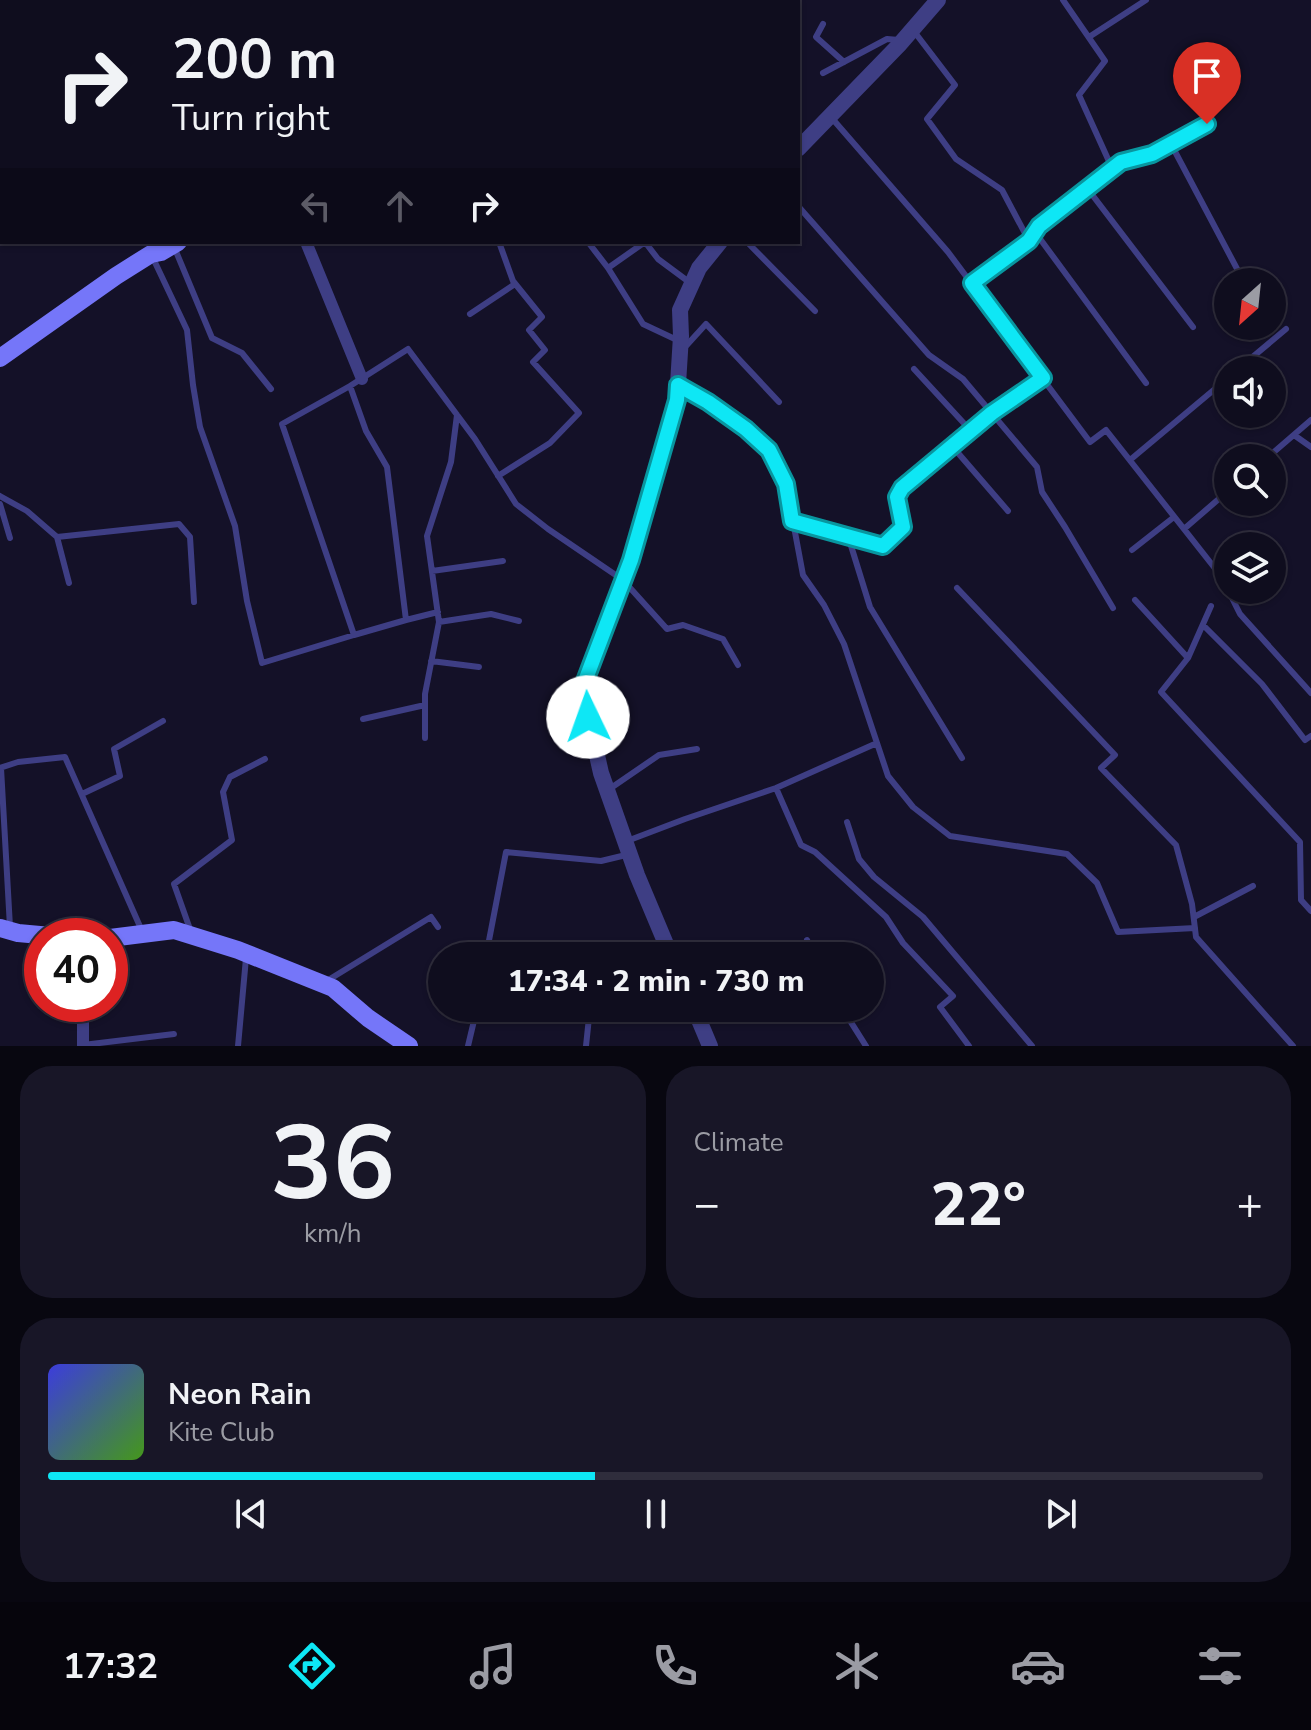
<!DOCTYPE html>
<html lang="en">
<head>
<meta charset="utf-8">
<style>
	body { margin:0; font-family:"Nunito Sans",sans-serif; background:#181627; color:#f1f3f6; height:100vh; display:flex; flex-direction:column; font-size:30px; white-space:nowrap }
	* { box-sizing:border-box; margin:0 }
	p { font-size:26px; color:#9b9ca4 }
	.icon { flex:none; width:44px; height:44px; fill:none; stroke:currentColor; stroke-width:2; stroke-linecap:round; stroke-linejoin:round }
	.map { position:relative; height:1046px; overflow:hidden }
	.drawer { display:flex; flex-direction:column; gap:20px; padding:20px; background:#080710; flex:1 }
	.drawer>* { flex:none }
	.guide { position:absolute; left:0px; top:0px; width:800px; height:244px; box-shadow:0 2px 6px #0004,0 0 0 2px #2f2d3c; background:#0f0d1e; color:#f1f3f6; overflow:hidden }
	.needle { width:52px; rotate:207deg }
	.tools { position:absolute; left:1214px; top:268px; display:grid; gap:16px }
	.tools a { display:grid; place-items:center; width:72px; height:72px; border-radius:50%; background:#0f0d1e; box-shadow:0 2px 6px #0004,0 0 0 2px #2f2d3c; font-size:40px }
	.speed { position:absolute; left:24px; top:918px; display:flex; gap:16px; font-size:40px; font-weight:700; text-align:center }
	.speed>* { display:grid; place-content:center; width:104px; height:104px; border-radius:50%; background:#0f0d1e; box-shadow:0 2px 6px #0004,0 0 0 2px #2f2d3c; line-height:1 }
	.speed .limit { border:12px solid #d22; background:#fff; color:#111 }
	.pin { position:absolute; display:grid; place-items:center; width:68px; height:68px; color:#fff; margin:-82px -34px; border-radius:50% 50% 50% 0; rotate:-45deg; box-shadow:0 0 8px #0007 }
	.pin .icon { rotate:45deg }
	.me { position:absolute; width:88px; margin:-44px; rotate:357deg; stroke-linejoin:round; filter:drop-shadow(0 0 6px #0008) }
	.turn { display:flex; align-items:center; gap:28px; height:168px; padding:0 40px; font-size:36px }
	.turn .icon { width:104px; height:104px; stroke-width:2.5 }
	.turn b { display:block; font-size:56px; line-height:68px }
	.lanes { display:flex; align-items:center; height:76px; padding:0 40px; background:#0003; justify-content:center; gap:40px; direction:ltr }
	.lanes .off { opacity:.35 }
	.big { font-size:60px; font-weight:800; line-height:1.1 }
	.drawer .card { flex:1; display:flex; flex-direction:column; justify-content:center; gap:12px; min-width:0; padding:0 28px; border-radius:32px; background:#181627 }
	.drawer .dial { align-items:center; gap:0 }
	.dial b { font-size:104px; line-height:1 }
	.song { display:flex; align-items:center; gap:24px }
	.cover { width:96px; height:96px; border-radius:12px; background:linear-gradient(135deg,hsl(240 70% 55%),hsl(100 70% 35%)) }
	.played { height:8px; border-radius:4px; background:linear-gradient(90deg,#0ee7f5 45%,#2f2d3c 45%) }
	.keys { display:flex; justify-content:space-around; direction:ltr }
	.heat { display:flex; justify-content:space-between; align-items:center; font-size:44px; direction:ltr }
	.drawer .tiles { flex:1; display:grid; gap:20px; grid-template-columns:1fr 1fr }
	.card:last-child { grid-column:span 2 }
	.trip { position:absolute; left:428px; top:942px; width:456px; height:80px; border-radius:40px; background:#0f0d1e; box-shadow:0 2px 6px #0004,0 0 0 2px #2f2d3c; font-weight:800; line-height:80px; text-align:center }
	.menu { display:flex; height:128px; justify-content:space-around; align-items:center; background:#06050c; color:#9b9ca4 }
	.menu .icon { width:56px; height:56px }
	.menu .on { color:#0ee7f5 }
	.menu b { font-size:36px; color:#f1f3f6 }
	.map>svg:first-child { display:block }
</style>
</head>
<body>
<div class="map">
<svg width="1311" height="1046" viewBox="0 0 1311 1046">
	<rect width="100%" height="100%" fill="#141128"/>
	<g fill="none" stroke-linecap="round" stroke-linejoin="round">
		<path stroke="#3e3e84" stroke-width="6" d="M550 0 551 2
			M713 0 714 2
			M1063 0 1105 61 1079 95 1112 168
			M823 24 816 37 844 62
			M913 30 955 85 927 119 956 159 1002 190 1029 241
			M1089 37 1146 0
			M823 73 887 39 899 40
			M830 116 948 252 1090 442 1106 430 1221 576 1240 614 1311 693
			M1171 144 1244 282
			M1087 188 1193 327
			M798 206 929 355 963 379 1037 467 1042 492 1065 527 1113 608
			M1035 232 1146 383
			M588 242 608 268 643 324 677 340
			M645 242 658 259 689 282
			M747 242 815 311
			M175 249 212 338 242 353 271 389
			M152 256 187 330 193 385 200 427 235 526 247 601 262 663 354 635 282 424 350 386 408 349 475 439 516 504 548 529 623 580 667 629 683 625 723 639 738 665
			M608 268 645 242
			M972 283 1029 241 1039 226 1121 162 1152 154 1207 124
			M470 314 515 284
			M686 346 706 324 779 402
			M914 369 971 431
			M1237 370 1286 329
			M350 386 366 431 387 467 406 620
			M681 387 708 402 746 429 769 450 786 484 803 575 824 605 844 644 888 776 913 807 950 836 1067 854 1097 883 1118 932 1195 928
			M1294 435 1311 447
			M952 446 1008 511
			M1267 458 1311 420
			M1130 460 1228 378
			M498 476 550 443 579 413 533 362 545 350 529 330 542 317 513 281 499 242
			M0 496 27 511 57 537 69 583
			M0 504 10 538
			M792 521 883 546 903 527 897 497 902 488 992 413 1043 378
			M1184 529 1228 491
			M848 536 870 607 962 758
			M57 537 179 524 190 537 194 602
			M1132 550 1174 517
			M432 571 503 561
			M957 588 1115 755 1101 768 1176 845 1192 904 1196 937 1293 1046
			M1135 600 1188 658
			M1211 606 1188 658 1161 692 1300 842 1301 900 1311 911
			M439 622 491 614 519 621
			M1203 625 1262 684 1305 740 1311 736
			M354 635 406 620 438 612
			M431 661 479 667
			M363 719 425 705
			M425 738V694L439 622 427 536 451 462 457 415
			M0 768 18 762 65 757 142 931
			M1 768 10 927
			M776 788 801 845 815 852 886 917 903 943 953 996 940 1007 969 1046
			M608 790 659 755 697 749
			M82 794 120 776 114 749 163 721
			M847 822 859 859 874 877 923 917 1032 1046
			M627 841 685 819 776 788 877 743
			M1194 917 1253 886
			M191 932 174 884 232 840 223 792 230 777 265 759
			M807 940 814 956
			M486 956 506 852 601 861 626 855
			M325 982 431 917 438 927
			M842 1008 866 1046
			M83 1045 174 1034
			M238 1046 246 958
			M468 1046 477 1008
			M586 1046 590 1008"/>
		<path stroke="#3e3e84" stroke-width="12" d="M231 0 232 2
			M434 0 435 2
			M306 242 362 379
			M83 1046V1004"/>
		<path stroke="#3e3e84" stroke-width="16" d="M798 149 899 45 938 0
			M671 956 637 875 601 773 582 689 631 560 677 400 681 336 680 310 699 268 720 242
			M694 1008 710 1046"/>
		<path stroke="#7576f9" stroke-width="18" d="M501 2 505 0
			M0 358 116 276 151 254 161 252 178 242
			M0 928 18 933 51 936
			M110 938 174 930 238 950 333 988 368 1018 409 1046"/>
	</g>
	<g fill="none" stroke-linecap="round" stroke-linejoin="round">
		<defs>
			<path id="route" d="M588 717 582 689 631 560 677 400 678 385 708 402 746 429 769 450 786 484 792 521 883 546 903 527 897 497 902 488 992 413 1043 378 972 283 1029 241 1039 226 1121 162 1152 154 1207 124"/>
		</defs>
		<use href="#route" stroke="#09969f" stroke-width="20"/>
		<use href="#route" stroke="#0ee7f5" stroke-width="14"/>
	</g>
</svg>
<div class="tools">
<a><svg class="needle" viewBox="-14 -14 28 28"><path d="M0-13l5 13h-10z" fill="#e53935"/><path d="M0 13l5-13h-10z" fill="#9b9ca4"/></svg></a>
<a><svg class="icon" aria-label="sound" viewBox="0 0 24 24"><path d="M4 9h4l5-4v14l-5-4H4zM17 9q2 3 0 6"/></svg></a>
<a><svg class="icon" aria-label="search" viewBox="0 0 24 24"><circle cx="10" cy="10" r="6"/><path d="M15 15l6 6"/></svg></a>
<a><svg class="icon" aria-label="layers" viewBox="0 0 24 24"><path d="M12 4l9 5-9 5-9-5zM3 14l9 5 9-5"/></svg></a>
</div>
<div class="speed"><div class="limit">40</div></div>
<div class="pin" style="left:1207px;top:124px;background:#d93025"><svg class="icon" aria-label="arrive" viewBox="0 0 24 24"><path d="M6 21V4h12l-3 4 3 4H6"/></svg></div>
<svg class="me" style="left:588px;top:717px" viewBox="-20 -20 40 40"><circle r="19" fill="#fff"/><path d="M0-13L10 11 0 6-10 11z" fill="#0ee7f5"/></svg>
<div class="trip">17:34 · 2 min · 730 m</div>
<div class="guide">
<div class="turn"><svg class="icon" aria-label="right" viewBox="0 0 24 24"><path d="M7 20v-9h11M14 6l5 5-5 5"/></svg><div><b>200 m</b>Turn right</div></div>
<div class="lanes"><svg class="icon off" aria-label="left" viewBox="0 0 24 24"><path d="M17 20v-9H6M10 6l-5 5 5 5"/></svg><svg class="icon off" aria-label="ahead" viewBox="0 0 24 24"><path d="M12 20V5M6 11l6-6 6 6"/></svg><svg class="icon" aria-label="right" viewBox="0 0 24 24"><path d="M7 20v-9h11M14 6l5 5-5 5"/></svg></div>
</div>
</div>
<section class="drawer">
<div class="tiles">
<div class="card dial"><b>36</b><p>km/h</p></div>
<div class="card"><p>Climate</p>
<div class="heat"><a>−</a><b class="big">22°</b><a>+</a></div>
</div>
<div class="card">
<div class="song"><i class="cover"></i><div><b>Neon Rain</b><p>Kite Club</p></div></div>
<div class="played"></div>
<div class="keys"><svg class="icon" aria-label="previous" viewBox="0 0 24 24"><path d="M18 5L8 12l10 7zM5 5v14"/></svg><svg class="icon" aria-label="pause" viewBox="0 0 24 24"><path d="M8 5v14M16 5v14"/></svg><svg class="icon" aria-label="next" viewBox="0 0 24 24"><path d="M6 5l10 7-10 7zM19 5v14"/></svg></div>
</div>
</div>
</section>
<nav class="menu">
<b>17:32</b>
<svg class="icon on" aria-label="directions" viewBox="0 0 24 24"><path d="M12 3l9 9-9 9-9-9zM9 14v-3h6M13 9l2 2-2 2"/></svg>
<svg class="icon" aria-label="music" viewBox="0 0 24 24"><path d="M9 18V5l10-2v13"/><circle cx="6" cy="18" r="3"/><circle cx="16" cy="16" r="3"/></svg>
<svg class="icon" aria-label="phone" viewBox="0 0 24 24"><path d="M5 4h4l2 5-3 2q2 4 5 5l2-3 5 2v4C11 20 4 13 5 4z"/></svg>
<svg class="icon" aria-label="climate" viewBox="0 0 24 24"><path d="M12 3v18M4 7l16 10M4 17L20 7"/></svg>
<svg class="icon" aria-label="car" viewBox="0 0 24 24"><path d="M5 17H2v-5l4-1 3-4h7l3 4 3 1v5h-3M9 17h6M6 11h13"/><circle cx="7" cy="17" r="2"/><circle cx="17" cy="17" r="2"/></svg>
<svg class="icon" aria-label="filters" viewBox="0 0 24 24"><path d="M4 7h16M4 17h16"/><circle cx="9" cy="7" r="2"/><circle cx="15" cy="17" r="2"/></svg>
</nav>
</body>
</html>
